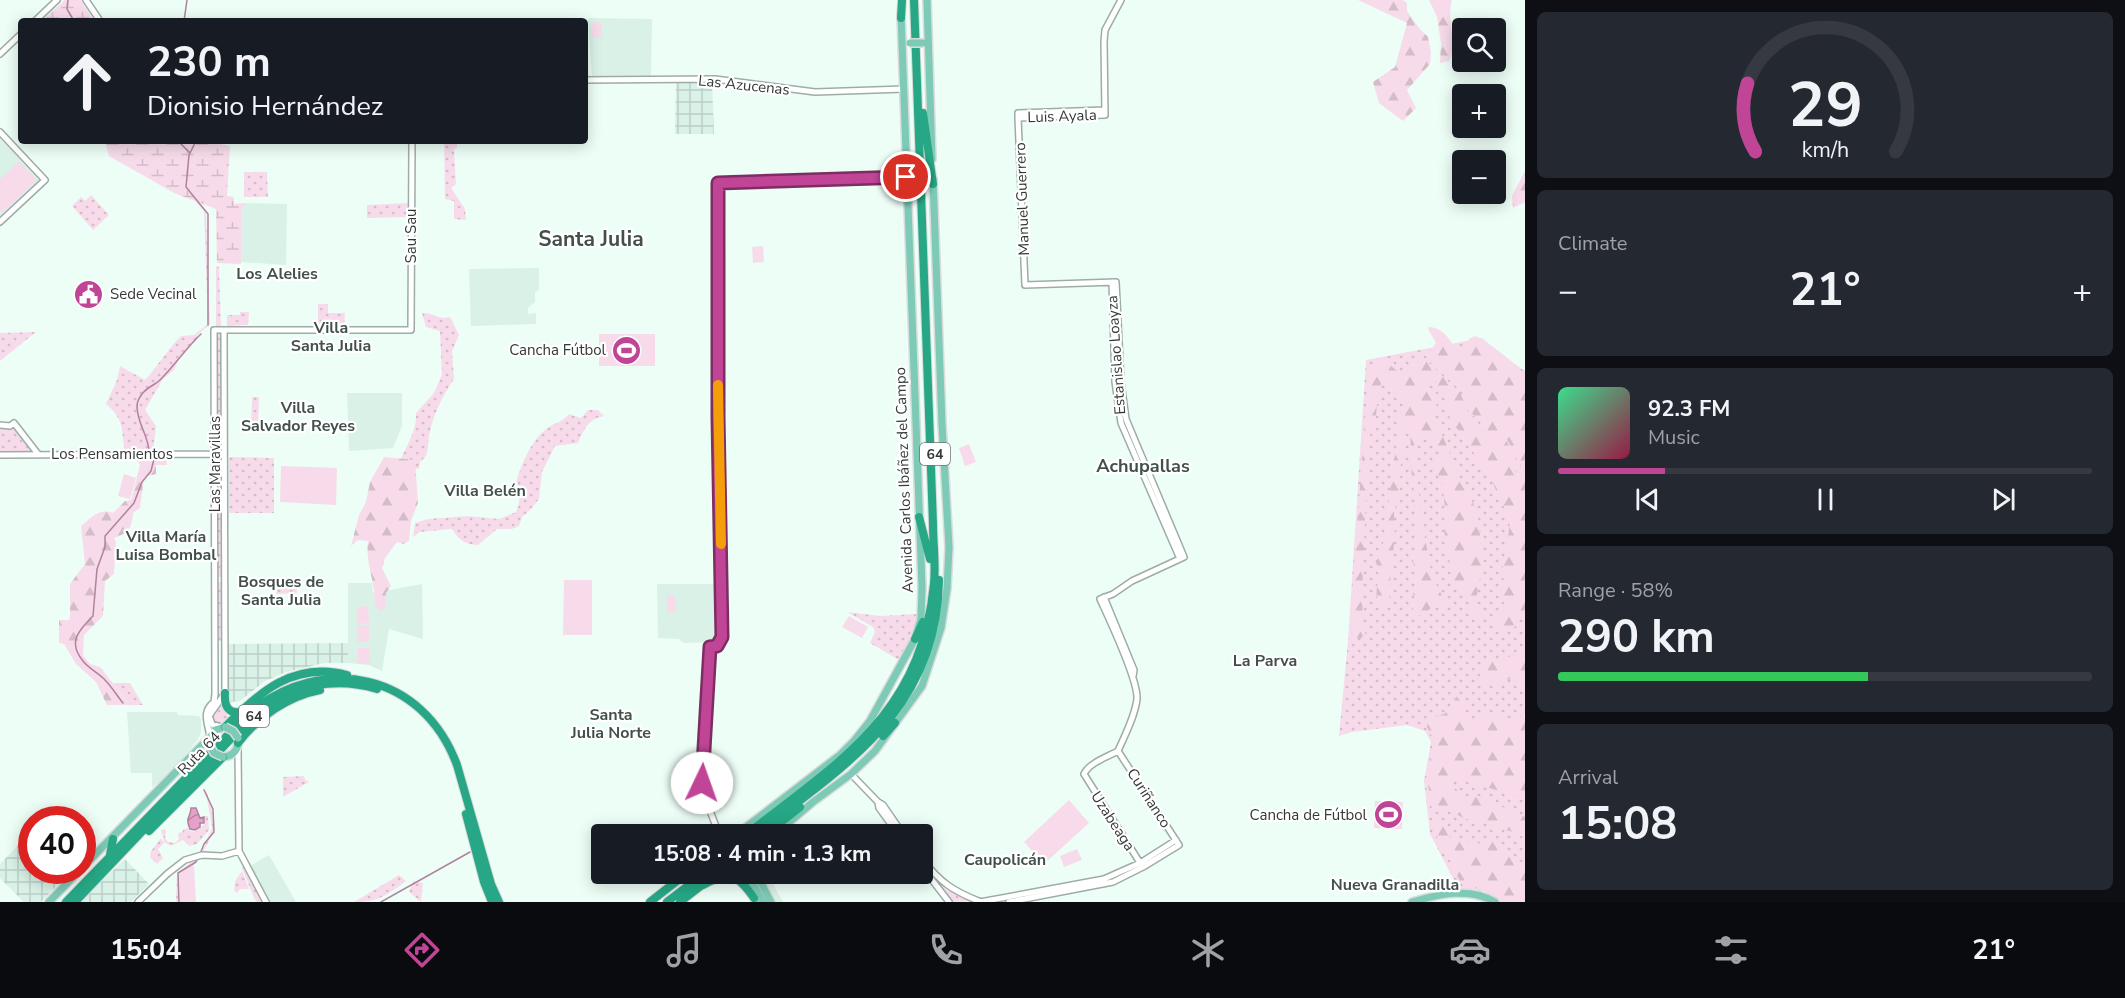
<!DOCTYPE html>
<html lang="en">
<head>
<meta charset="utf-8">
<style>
	body { margin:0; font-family:"Nunito Sans",sans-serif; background:#242831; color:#f1f3f6; height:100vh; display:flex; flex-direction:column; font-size:22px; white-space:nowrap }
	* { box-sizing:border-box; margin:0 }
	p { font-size:20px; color:#9ea1a6 }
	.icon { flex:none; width:33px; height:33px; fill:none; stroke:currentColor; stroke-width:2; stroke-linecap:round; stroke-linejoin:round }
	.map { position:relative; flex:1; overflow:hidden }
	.side { display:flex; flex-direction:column; gap:12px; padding:12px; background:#0d0f14; width:600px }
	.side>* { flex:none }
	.top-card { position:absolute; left:18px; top:18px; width:570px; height:126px; border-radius:6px; box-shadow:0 3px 15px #0003; background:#171b24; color:#f1f3f6; overflow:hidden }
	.fabs { position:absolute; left:1452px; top:18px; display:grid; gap:12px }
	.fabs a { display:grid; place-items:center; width:54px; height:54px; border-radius:6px; background:#171b24; box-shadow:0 3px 15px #0003; font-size:30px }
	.speed { position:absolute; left:18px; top:806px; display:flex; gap:12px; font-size:30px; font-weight:700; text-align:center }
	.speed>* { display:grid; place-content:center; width:78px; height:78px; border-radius:50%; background:#171b24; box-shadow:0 3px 15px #0003; line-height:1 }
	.speed .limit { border:9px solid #d22; background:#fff; color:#111 }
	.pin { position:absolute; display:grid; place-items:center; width:51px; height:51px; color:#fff; margin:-26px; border:3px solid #fff; border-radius:50%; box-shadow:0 2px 6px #0007 }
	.me { position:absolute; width:66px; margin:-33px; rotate:3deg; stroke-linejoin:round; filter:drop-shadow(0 0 4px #0008) }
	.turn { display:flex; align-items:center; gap:21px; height:126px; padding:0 30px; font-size:27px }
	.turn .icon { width:78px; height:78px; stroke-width:2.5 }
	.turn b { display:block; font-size:42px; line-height:51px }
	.big { font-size:45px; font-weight:700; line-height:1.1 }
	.side .widget { flex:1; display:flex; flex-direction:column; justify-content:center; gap:9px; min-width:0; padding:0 21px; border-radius:9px; background:#242831 }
	.side .dial { align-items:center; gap:0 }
	.dial svg { height:156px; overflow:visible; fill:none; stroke:#363941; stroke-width:7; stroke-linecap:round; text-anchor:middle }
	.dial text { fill:#f1f3f6; stroke:none }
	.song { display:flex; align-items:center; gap:18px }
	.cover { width:72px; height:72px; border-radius:9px; background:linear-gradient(135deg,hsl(150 70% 55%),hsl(340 70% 35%)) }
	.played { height:6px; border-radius:3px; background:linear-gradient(90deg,#c14596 20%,#363941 20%) }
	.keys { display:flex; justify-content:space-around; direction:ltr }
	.heat { display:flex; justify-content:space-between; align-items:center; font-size:33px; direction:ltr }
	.charge { height:9px; border-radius:4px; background:linear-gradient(90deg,#34c759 58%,#363941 0) }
	.trip { position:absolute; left:591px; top:824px; width:342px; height:60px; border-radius:6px; background:#171b24; box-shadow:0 3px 15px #0003; font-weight:700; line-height:60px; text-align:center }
	.tabs { display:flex; height:96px; justify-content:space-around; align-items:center; background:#090b0e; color:#9ea1a6 }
	.tabs .icon { width:42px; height:42px }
	.tabs .selected { color:#c14596 }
	.tabs b { font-size:27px; color:#f1f3f6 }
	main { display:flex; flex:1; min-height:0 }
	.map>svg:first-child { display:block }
</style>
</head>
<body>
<main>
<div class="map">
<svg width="1525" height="902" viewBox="0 0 1525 902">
	<defs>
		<pattern id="industrial-grid" width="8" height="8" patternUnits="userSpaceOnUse" patternTransform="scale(1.5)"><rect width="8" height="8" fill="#d9f1e7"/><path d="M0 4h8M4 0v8" fill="none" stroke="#bbcfc7"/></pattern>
		<pattern id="grass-dots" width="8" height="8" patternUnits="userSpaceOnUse" patternTransform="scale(1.5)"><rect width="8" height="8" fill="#f7dbea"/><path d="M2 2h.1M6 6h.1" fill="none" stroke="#d4bdc9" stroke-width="1.8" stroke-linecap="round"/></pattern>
		<pattern id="forest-firs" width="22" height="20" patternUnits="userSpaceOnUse" patternTransform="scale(1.5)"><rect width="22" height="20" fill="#f7dbea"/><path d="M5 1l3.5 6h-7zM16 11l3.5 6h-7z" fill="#d4bdc9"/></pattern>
		<pattern id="wetland-marsh" width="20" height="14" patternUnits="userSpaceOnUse" patternTransform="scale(1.5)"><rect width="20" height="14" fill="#f7dbea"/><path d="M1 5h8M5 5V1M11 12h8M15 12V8" fill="none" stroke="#d4bdc9"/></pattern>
		<pattern id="water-waves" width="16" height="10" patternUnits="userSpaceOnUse" patternTransform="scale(1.5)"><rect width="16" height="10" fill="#e5a1c8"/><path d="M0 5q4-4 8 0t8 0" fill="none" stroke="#ba84a3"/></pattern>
	</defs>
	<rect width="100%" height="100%" fill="#edfef7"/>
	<path fill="#d9f1e7" d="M588 18 652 19 651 77 592 79Z
		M0 136 39 178V181L0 217Z
		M245 203 287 204 286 265 241 262V209Z
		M539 268V290L535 292V302L528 308V314L536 313V324L471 326 469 269Z
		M347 393H402V426L393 448 349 451Z
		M348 583H372L373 593 422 584 423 639 389 629 382 671 369 665 348 663Z
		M657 584H717L718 638 716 642 683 643 679 639 658 638Z
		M127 712H177L178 715 199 716 201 719V732L197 741 167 777 152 787V773H131Z
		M269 855 296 902H269L250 866Z
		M760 873H767L783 902H774Z"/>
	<path fill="url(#industrial-grid)" d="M676 82 712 83 714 134H675Z
		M348 643V663H324L286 672 265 681 240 701 229 702 228 644Z
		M23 840 31 847 32 870 71 871 41 902H24L0 878V864Z
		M125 859 149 884 131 902H80Z"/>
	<path fill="url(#grass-dots)" d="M178 141H180L186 148 192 168 197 141C196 159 188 177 194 194 196 202 205 206 206 215L210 324 197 335 198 338 178 361 174 370 163 379 145 410 156 426 153 452H150C149 465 144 467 140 478 136 490 136 502 128 513 121 523 116 519 108 525 98 533 98 549 104 560L91 595 93 610 92 618 88 625 77 637 75 653 83 664 107 681 109 690 116 699 114 698C111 693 108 686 104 682 94 669 81 671 73 652L76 633 90 617 89 594 101 563 98 549 99 536 108 523 122 517 129 507 134 497 138 476 147 462V452H125C121 430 125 420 106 404L117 380 120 366 145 380C158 366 167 350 181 336L194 335 208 324 204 211 193 199 184 149Z
		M444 141H457V148L454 149 456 184 451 188 465 209 466 220 454 219V201L445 199Z
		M244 172H267L268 197H244Z
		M91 195 109 215 93 230 72 206 81 197 85 201Z
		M408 203V217L367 218V205Z
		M216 266 219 267 221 328H216Z
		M318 304H328V313H345L344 325H318Z
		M240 312H249L248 325 227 326V315H240Z
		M422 313C433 312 437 320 450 317L459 335 452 351 454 379C443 395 432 417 429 436 427 447 430 455 420 462L419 469 411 468 399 463C406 445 417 432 416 413L434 393 442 375 440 331 426 327Z
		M36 332 0 361V333Z
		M216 333H221V452H217Z
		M1482 338 1525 375V902H1501L1485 892 1476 890H1459L1430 834 1424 781 1431 742 1425 731 1407 725 1352 732 1339 736 1348 641 1366 360Z
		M252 397H259L258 427H251Z
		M588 410H598L604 416C588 419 584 429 578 443L555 446 542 472 539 499 530 510 522 517 519 526 512 529H497L478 545C465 545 459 540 452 529L420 532 413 537 415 523 428 519 468 516 499 519 516 512C521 501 520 494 516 483 521 465 530 442 546 429 555 422 560 424 569 414L581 418Z
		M0 429H16L35 452H0Z
		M219 457 222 459 221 577H217V459Z
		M229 457 274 458V513H229Z
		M217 582H221V641H217Z
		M276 582H297V593L276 594Z
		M847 612 880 616 916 614 919 616 915 631 899 660 870 643 875 632 873 627Z
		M113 683H130L143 705H130Z
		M222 700V704L229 719 221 725 213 722C209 713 216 707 222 700Z
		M304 776 305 780 309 782 283 797V777Z
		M205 787 212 809 214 830 200 859 188 866 179 877 178 902H176L177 876 189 863 198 860 212 828Z
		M205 816H208L209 830 197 844 189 846 183 840 171 846 164 842 161 830 165 829 166 831 165 838 168 842 175 843 179 839 178 833 182 832 184 829 188 828 190 831 195 832 205 824Z
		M161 838 164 843 158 849 163 858 157 864 150 857 151 851Z
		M244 866 263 902H257L254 898 242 868Z
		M242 871 249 889H240L237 893 234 890 235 881Z
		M399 875 406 881C387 895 379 902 354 902Z
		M933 877 947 890 973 901 951 902Z
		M413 881 423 883 421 902 409 892Z"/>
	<path fill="url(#forest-firs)" d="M1358 0H1403L1407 3V11L1419 28 1428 37 1431 52 1430 64 1407 90 1416 108 1403 121 1379 103 1373 82 1395 67 1407 23Z
		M1429 0H1452C1446 21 1458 42 1449 61L1440 63 1441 43 1437 17Z
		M1525 171V202L1513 208 1512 196Z
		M1429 327C1444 328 1450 340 1457 351L1465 349 1469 339 1475 336C1493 344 1508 360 1525 371V477L1519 479 1516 474 1521 466 1507 439 1503 437 1494 438 1486 434 1481 423 1468 409 1462 391 1433 366 1426 356 1436 343 1428 329Z
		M1425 358 1432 367 1460 392 1467 410 1479 424 1485 435 1494 440 1502 438 1506 440 1519 466 1514 474 1519 481 1525 480V581L1522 590 1513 597 1511 607 1516 609 1518 622 1512 631 1502 632 1495 620V615L1500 613 1505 606 1502 598 1503 594 1500 589 1504 583 1502 569 1506 556 1510 520 1489 475 1482 467 1462 433 1455 427 1449 416 1445 398 1438 391 1436 380 1432 379 1428 382 1429 387 1438 395 1435 417 1461 481 1471 497 1479 521 1482 565 1476 601 1482 616 1478 617 1470 612C1471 606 1469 596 1465 591 1461 587 1457 588 1453 581L1455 570 1450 564 1446 543 1444 528 1445 508 1442 481 1431 466 1434 459 1442 457C1441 448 1435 441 1429 436H1421L1415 442 1414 449 1416 459 1421 517 1432 575 1446 604 1431 608 1423 615 1416 616 1412 612 1415 600 1413 594 1416 584 1413 559 1416 550 1415 495 1412 481 1410 426 1406 431 1401 464 1400 484 1394 513 1395 536 1391 568 1389 606 1384 611C1368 593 1384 582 1376 562L1382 551 1399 427 1395 417 1403 405 1397 392 1383 379C1376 393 1378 406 1375 422 1374 426 1371 431 1370 436 1368 446 1371 449 1366 459L1370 467 1366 497 1362 596 1363 622 1367 625 1365 634 1360 639 1353 636 1351 628 1352 594 1369 365 1385 361 1402 375C1412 371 1416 362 1425 358Z
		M166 457 167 465H156V474L144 477 140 508 133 513C132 529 128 533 114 538L116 542 114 574 105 581 103 616 84 635 83 655 90 664 100 667 130 705H107L96 682 76 664 64 644 59 643V620H69L70 617V584L85 564 81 526C92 517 99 508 113 513L125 501 131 500 140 465 136 459Z
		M384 457 415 460 418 503 411 521 409 541 403 544 397 542 385 558 382 568 391 586 386 593 385 609 380 611 375 606C376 583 365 563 368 541L358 540 351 546 359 515 366 502 370 482Z
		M1525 586V618L1522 619 1517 608 1513 606 1514 597 1523 591Z
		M1525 652V688L1511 679 1488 684 1477 680 1490 659H1501Z
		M1456 696 1467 708 1464 713 1470 721C1482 714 1499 711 1510 719L1520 717 1525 711V799L1457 778 1453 780V785L1462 796 1483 798 1525 817V838L1510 831 1497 829 1484 822 1466 819 1449 811 1440 813 1432 809C1426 785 1427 764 1434 740L1427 727 1428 720 1446 713Z
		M1432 817H1435L1441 821 1451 839 1476 844 1493 840 1525 865V902H1503L1495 896 1461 882 1452 868 1449 854 1437 838Z"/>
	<path fill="url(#wetland-marsh)" d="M65 0H81L94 21H41Z
		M105 141H221V144L230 146 227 196 234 197V204L245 203V205L241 209V264L217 263 216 209 174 193 109 156Z"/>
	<path fill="#f7dbea" d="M601 22 602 37 592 38 591 23Z
		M19 161 37 180 2 213 0 211V179Z
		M763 246 764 262 753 263 752 247Z
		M599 334H655V366H599Z
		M969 444 976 462 965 466 959 448Z
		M281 466 337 468 336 505 280 502Z
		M124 474 136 478 130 499 118 496Z
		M564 580H592V635H563Z
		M667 595H675L676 612 667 613Z
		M368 606 369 623 357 624V607Z
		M849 616 868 627 862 638 842 627Z
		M357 625H369V642H357Z
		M358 648H369L370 664H358Z
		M1069 800 1089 823 1044 864 1024 842Z
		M1375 801 1403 802 1402 829 1374 828Z
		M1077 849 1082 860 1064 867 1060 856Z
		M194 864 196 902H180L179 874Z"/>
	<path fill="url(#water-waves)" stroke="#b0829c" stroke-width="1.5" d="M191 808H196L200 818 204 817V823H200V827L195 830 190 829C185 816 190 820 191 808Z"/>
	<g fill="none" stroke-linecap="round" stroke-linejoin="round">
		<path stroke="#b0829c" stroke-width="1.5" d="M68 0 67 9 74 21
			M184 21 187 0
			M178 141 190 153
			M196 141 189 155 186 187 208 214V325
			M149 451C148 435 137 423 137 406 137 401 139 398 142 394 147 387 155 385 160 380 175 365 186 348 201 334
			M123 703C117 696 112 687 105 680 99 673 89 669 83 661 67 642 79 630 93 616L97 569 105 547V536L134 503 142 482 151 471 154 459
			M200 854 204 844 214 832 213 809 204 790
			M179 902 178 873 196 862 198 858
			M381 902 470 852"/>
		<defs>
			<path id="minor" d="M86 0 100 21
				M35 21 57 0
				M0 54 21 34
				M585 80 715 79 815 92 904 89
				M1105 110 1018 113V118L1025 285 1116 282 1121 382 1126 419 1184 557 1132 581 1113 594 1100 599C1109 619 1138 679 1137 699 1135 716 1125 735 1118 751
				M1018 118 1105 115 1104 41 1105 30 1121 0
				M0 132 45 180 0 222
				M1112 282 1115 382 1121 423 1180 559
				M0 425 10 426 14 423 38 454
				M0 455 216 454
				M1104 597 1134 670 1133 676
				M221 727 212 724 209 716 225 693 224 330
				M210 737C208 723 201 712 214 702L215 694 214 330H411L412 141
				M238 748 239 851 266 902
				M1118 751C1107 757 1089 763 1084 774L1142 866
				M851 774 878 802 883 805 903 834
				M878 802 879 808 898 834
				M719 834 701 788 710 647 717 646 722 637 718 417V183L906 177
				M922 859C941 883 953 891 981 902
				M922 867 949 902
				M138 902 167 874 185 860 202 855 222 856 239 851
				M980 902 1104 879 1140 863 1176 840
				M1009 902 1113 882 1143 867 1179 845 1118 751"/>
			<path id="major" d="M927 0 932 159
				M209 739 215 730 225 727
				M223 757C234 756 239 749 238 738
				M737 834 840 755 854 741 870 721 915 639 921 619 922 587 901 15
				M775 834 813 802 851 774 875 751 922 686 941 628 947 589 949 547 942 424 933 179
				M82 868 210 737
				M739 873 756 902
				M747 873 763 902
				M756 873 771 902
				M49 902 80 870
				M1412 902C1438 894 1470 887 1495 902"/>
			<path id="highway" d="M901 18 902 0
				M923 113 933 184
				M919 517 930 559
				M915 639 923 622
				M225 693C224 704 227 714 240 712
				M225 727C259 692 294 661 347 675
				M883 736 895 723
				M238 743C258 717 288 696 320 690
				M466 814 484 882 492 902
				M149 831 223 757
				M747 834C841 760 921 715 934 584 936 564 933 544 933 524L914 0
				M756 834C847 764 937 709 939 580
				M766 834 800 807
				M110 855 113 839
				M703 885C730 870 736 873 754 898
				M66 902 250 712C324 653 423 673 457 765L491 884 499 902
				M75 902C118 857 161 811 205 766 228 743 250 714 279 699 309 682 344 679 377 689
				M650 902 687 873
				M667 902 705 873
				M680 902 707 881"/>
		</defs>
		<use href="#minor" stroke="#9dada6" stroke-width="8"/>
		<use href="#major" stroke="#dadbdb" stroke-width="10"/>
		<use href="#highway" stroke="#dadbdb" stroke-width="10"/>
		<use href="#minor" stroke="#fff" stroke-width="5"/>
		<use href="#major" stroke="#7dcab6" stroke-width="7"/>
		<use href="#highway" stroke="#27a785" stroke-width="8"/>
		<defs>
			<path id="major-bridge" d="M910 43H923
				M225 727 233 731 238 738
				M209 744 214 753 223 757"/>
		</defs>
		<use href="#major-bridge" stroke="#dadbdb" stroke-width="10" stroke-linecap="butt"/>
		<use href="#major-bridge" stroke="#7dcab6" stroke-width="7"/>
	</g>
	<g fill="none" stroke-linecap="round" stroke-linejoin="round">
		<defs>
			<path id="route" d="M702 783 710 647 717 646 722 637 718 417V183L906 177"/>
		</defs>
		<use href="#route" stroke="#7d2d62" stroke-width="15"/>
		<use href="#route" stroke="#c14596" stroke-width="10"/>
		<path stroke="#f59e0b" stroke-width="10" d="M718 385 721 544"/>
	</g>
	<defs>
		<symbol id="civic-disc" viewBox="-11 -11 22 22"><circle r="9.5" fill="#c14596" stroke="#fff"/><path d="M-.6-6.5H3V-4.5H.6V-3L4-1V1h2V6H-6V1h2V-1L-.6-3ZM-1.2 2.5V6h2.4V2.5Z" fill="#fff"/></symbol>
		<symbol id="stadium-disc" viewBox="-11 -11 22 22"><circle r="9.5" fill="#c14596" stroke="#fff"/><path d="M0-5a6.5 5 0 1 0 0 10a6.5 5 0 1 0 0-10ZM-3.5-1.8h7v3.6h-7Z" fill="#fff"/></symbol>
	</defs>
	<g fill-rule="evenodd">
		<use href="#civic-disc" x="72" y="278" width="33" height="33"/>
		<use href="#stadium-disc" x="610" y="334" width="33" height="33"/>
		<use href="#stadium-disc" x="1372" y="798" width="33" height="33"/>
	</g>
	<g text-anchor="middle" stroke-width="4.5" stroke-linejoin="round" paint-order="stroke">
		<g fill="#fff" stroke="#707473" stroke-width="1.5">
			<rect x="920" y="443" width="30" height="22" rx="4.5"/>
			<rect x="239" y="705" width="30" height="22" rx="4.5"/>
		</g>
		<g font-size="14" font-weight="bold" fill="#333937">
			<text x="935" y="459">64</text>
			<text x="254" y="721">64</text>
		</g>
		<g font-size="15" fill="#333937" stroke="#fff">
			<text transform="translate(744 85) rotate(6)" y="5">Las Azucenas</text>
			<text transform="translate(1062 116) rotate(-2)" y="5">Luis Ayala</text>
			<text transform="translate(1022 199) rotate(-92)" y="5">Manuel Guerrero</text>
			<text transform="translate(411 236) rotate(-90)" y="5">Sau Sau</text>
			<text transform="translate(1116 355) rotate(-94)" y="5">Estanislao Loayza</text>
			<text x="112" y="459">Los Pensamientos</text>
			<text transform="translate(215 464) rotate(-90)" y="5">Las Maravillas</text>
			<text transform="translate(904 480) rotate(-92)" y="5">Avenida Carlos Ibáñez del Campo</text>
			<text transform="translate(199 753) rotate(-46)" y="5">Ruta 64</text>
			<text transform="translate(1149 798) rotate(57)" y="5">Curiñanco</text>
			<text transform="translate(1113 821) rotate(57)" y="5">Uzabeaga</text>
		</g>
		<g font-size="15" fill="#333937" stroke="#fff" text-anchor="end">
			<text x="110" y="299" text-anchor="start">Sede Vecinal</text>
			<text x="606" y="355">Cancha Fútbol</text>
			<text x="1367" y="820">Cancha de Fútbol</text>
		</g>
		<g font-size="16" font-weight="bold" fill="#42504b" stroke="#fff">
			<text x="277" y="279">Los Alelies</text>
			<text x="331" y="333">Villa<tspan x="331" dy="18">Santa Julia</tspan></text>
			<text x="298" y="413">Villa<tspan x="298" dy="18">Salvador Reyes</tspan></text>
			<text x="485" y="496">Villa Belén</text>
			<text x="166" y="542">Villa María<tspan x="166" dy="18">Luisa Bombal</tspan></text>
			<text x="281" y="587">Bosques de<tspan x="281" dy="18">Santa Julia</tspan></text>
			<text x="1265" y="666">La Parva</text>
			<text x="611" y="720">Santa<tspan x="611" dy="18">Julia Norte</tspan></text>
			<text x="1005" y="865">Caupolicán</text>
			<text x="1395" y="890">Nueva Granadilla</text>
		</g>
		<g font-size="18" font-weight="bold" fill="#42504b" stroke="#fff">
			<text x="1143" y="472">Achupallas</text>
		</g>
		<g font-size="21" font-weight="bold" fill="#42504b" stroke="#fff">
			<text x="591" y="246">Santa Julia</text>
		</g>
	</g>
</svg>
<div class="fabs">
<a><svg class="icon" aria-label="search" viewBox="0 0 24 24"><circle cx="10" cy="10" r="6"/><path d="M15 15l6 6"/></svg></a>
<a>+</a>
<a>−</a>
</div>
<div class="speed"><div class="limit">40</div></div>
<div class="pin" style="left:906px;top:177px;background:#d93025"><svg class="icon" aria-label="arrive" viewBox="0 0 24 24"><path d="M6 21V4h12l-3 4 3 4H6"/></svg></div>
<svg class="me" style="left:702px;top:783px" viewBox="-20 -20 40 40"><circle r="19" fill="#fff"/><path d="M0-13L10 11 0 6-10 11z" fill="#c14596"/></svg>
<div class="trip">15:08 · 4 min · 1.3 km</div>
<div class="top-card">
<div class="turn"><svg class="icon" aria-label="ahead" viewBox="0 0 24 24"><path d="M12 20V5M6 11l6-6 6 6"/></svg><div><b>230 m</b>Dionisio Hernández</div></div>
</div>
</div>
<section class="side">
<div class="widget dial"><svg viewBox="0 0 100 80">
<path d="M14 69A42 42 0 1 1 86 69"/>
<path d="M14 69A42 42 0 0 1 10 34" stroke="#c14596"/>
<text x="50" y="56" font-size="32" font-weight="700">29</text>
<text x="50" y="72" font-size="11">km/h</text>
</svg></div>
<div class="widget"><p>Climate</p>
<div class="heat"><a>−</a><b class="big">21°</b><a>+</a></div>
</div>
<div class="widget">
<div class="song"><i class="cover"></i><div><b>92.3 FM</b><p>Music</p></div></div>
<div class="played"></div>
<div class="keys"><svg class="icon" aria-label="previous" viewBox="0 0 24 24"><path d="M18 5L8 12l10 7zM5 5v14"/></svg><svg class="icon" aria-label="pause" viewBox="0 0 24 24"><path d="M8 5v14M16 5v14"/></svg><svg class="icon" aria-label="next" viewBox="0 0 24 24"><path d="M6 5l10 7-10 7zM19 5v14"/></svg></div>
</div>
<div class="widget"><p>Range · 58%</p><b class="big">290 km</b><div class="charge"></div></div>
<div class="widget"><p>Arrival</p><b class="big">15:08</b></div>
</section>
</main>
<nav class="tabs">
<b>15:04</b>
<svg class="icon selected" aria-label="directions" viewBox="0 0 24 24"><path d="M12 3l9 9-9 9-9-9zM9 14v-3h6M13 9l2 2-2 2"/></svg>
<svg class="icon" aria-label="music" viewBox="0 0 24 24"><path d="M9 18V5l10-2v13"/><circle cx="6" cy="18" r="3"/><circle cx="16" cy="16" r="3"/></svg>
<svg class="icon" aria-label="phone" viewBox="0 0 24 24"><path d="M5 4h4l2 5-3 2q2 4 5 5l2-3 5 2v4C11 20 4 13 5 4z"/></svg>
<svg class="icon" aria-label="climate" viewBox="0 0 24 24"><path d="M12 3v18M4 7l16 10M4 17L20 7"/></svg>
<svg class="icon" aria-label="car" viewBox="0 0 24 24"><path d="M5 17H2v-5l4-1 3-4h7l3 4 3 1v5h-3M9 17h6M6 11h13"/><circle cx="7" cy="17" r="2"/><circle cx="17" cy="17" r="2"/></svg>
<svg class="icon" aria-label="filters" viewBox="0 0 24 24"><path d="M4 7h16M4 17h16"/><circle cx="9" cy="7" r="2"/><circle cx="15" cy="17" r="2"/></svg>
<b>21°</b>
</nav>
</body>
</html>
